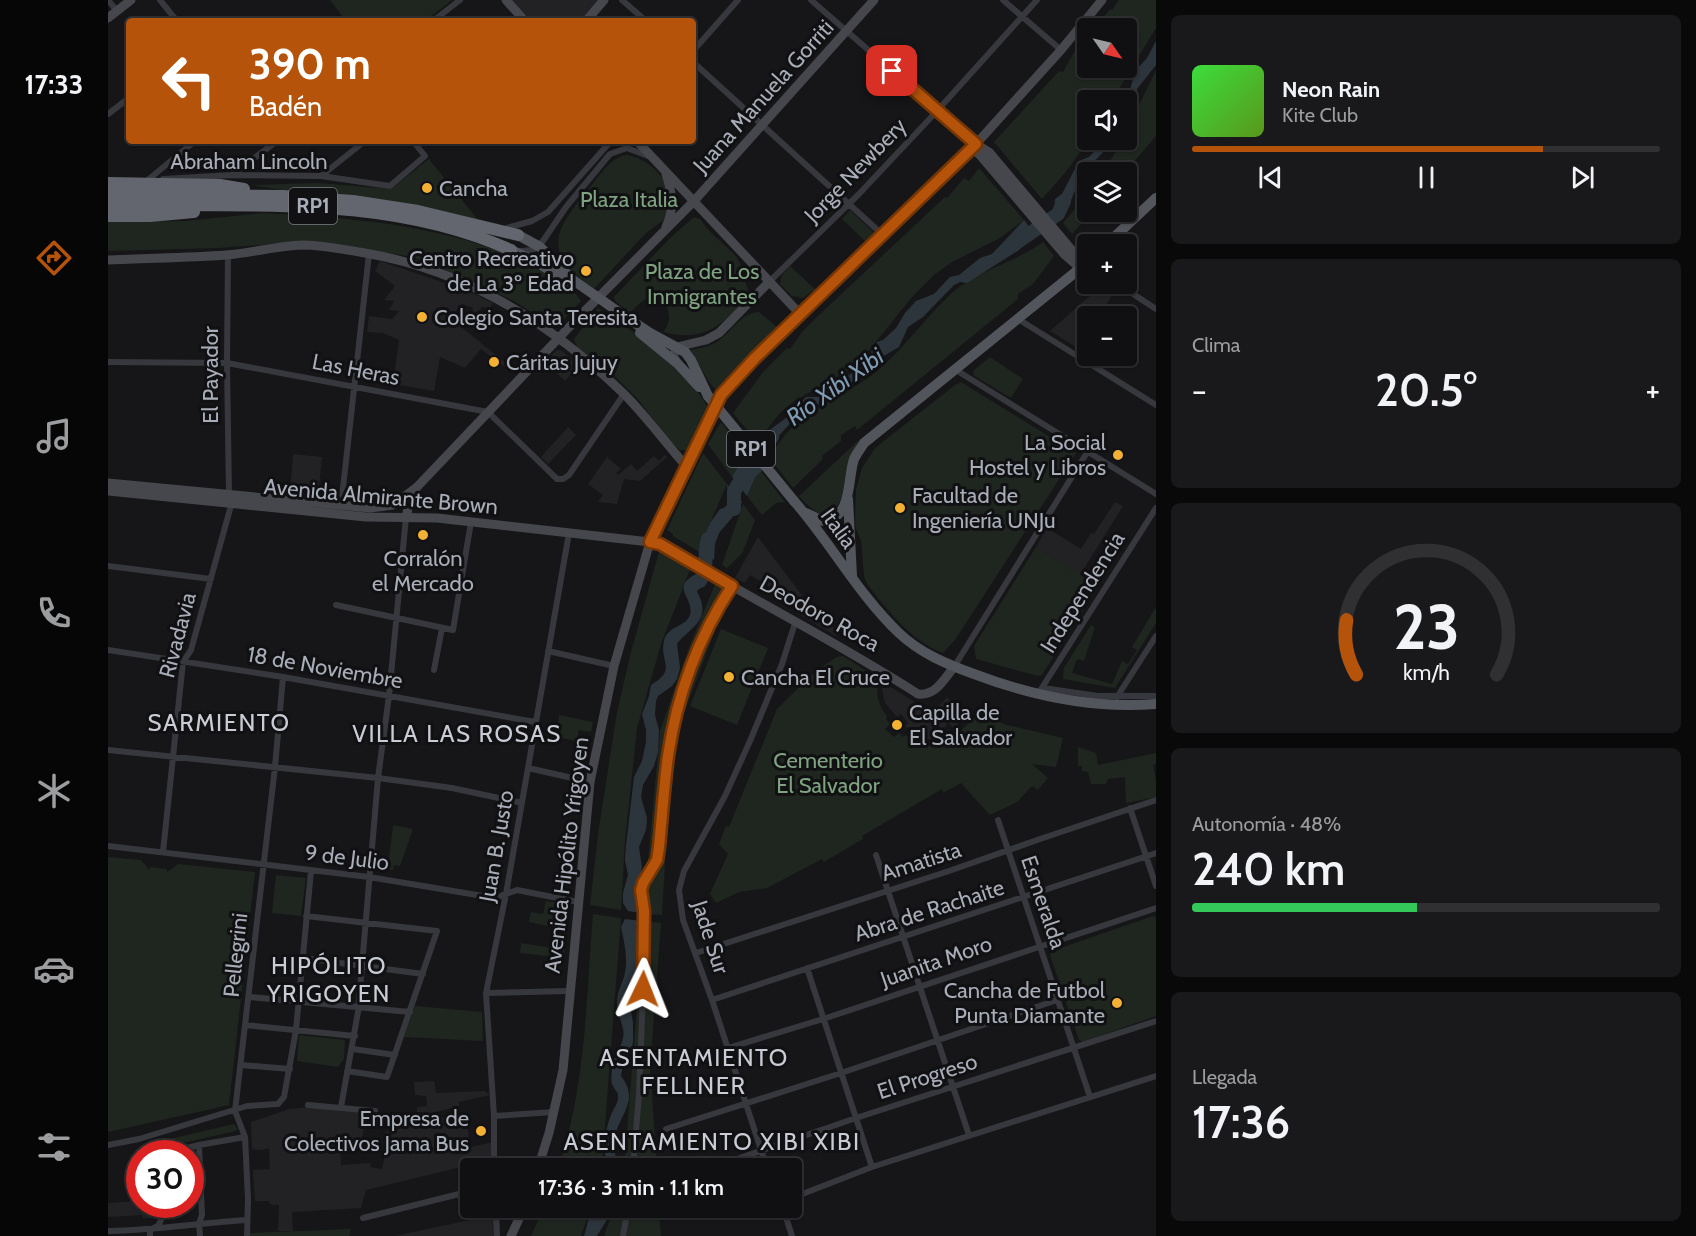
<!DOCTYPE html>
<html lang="es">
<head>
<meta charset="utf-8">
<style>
	body { margin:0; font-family:Cabin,sans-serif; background:#19191b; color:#f1f3f6; height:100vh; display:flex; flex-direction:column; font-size:22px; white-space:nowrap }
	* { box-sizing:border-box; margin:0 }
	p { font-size:20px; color:#9c9d9f }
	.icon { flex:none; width:33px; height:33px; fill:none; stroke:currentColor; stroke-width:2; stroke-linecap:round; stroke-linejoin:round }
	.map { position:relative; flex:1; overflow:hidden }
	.panel { display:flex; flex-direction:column; gap:15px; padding:15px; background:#09090a; width:540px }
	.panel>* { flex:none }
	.banner { position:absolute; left:18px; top:18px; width:570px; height:126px; border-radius:6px; box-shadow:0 2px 4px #0004,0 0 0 2px #303032; background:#b45309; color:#fff; overflow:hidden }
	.needle { width:39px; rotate:124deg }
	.tools { position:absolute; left:969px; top:18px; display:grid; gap:12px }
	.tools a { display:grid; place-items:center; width:60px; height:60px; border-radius:6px; background:#101012; box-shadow:0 2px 4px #0004,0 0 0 2px #303032; font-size:30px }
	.speed { position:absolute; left:18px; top:1140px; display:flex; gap:12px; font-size:30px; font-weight:700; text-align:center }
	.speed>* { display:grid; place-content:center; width:78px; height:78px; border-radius:50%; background:#101012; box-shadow:0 2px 4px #0004,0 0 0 2px #303032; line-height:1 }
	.speed .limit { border:9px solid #d22; background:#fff; color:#111 }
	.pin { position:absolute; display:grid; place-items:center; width:51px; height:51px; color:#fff; margin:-26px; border-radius:12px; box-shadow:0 3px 9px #0006 }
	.me { position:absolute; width:66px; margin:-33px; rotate:2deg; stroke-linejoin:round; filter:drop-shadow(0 0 4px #0008) }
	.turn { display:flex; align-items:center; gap:21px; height:126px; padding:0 24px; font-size:27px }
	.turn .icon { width:78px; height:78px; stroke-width:2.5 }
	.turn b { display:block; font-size:42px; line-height:51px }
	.big { font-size:45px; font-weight:600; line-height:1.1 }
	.panel .widget { flex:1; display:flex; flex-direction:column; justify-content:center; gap:9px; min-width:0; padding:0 21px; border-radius:9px; background:#19191b }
	.panel .dial { align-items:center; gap:0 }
	.dial svg { height:156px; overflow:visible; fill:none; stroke:#303032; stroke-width:7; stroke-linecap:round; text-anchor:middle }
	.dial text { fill:#f1f3f6; stroke:none }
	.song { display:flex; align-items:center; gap:18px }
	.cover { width:72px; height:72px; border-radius:9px; background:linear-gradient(135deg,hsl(120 70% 55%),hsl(90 70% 35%)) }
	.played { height:6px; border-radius:3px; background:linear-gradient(90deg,#b45309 75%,#303032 75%) }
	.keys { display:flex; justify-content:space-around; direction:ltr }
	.heat { display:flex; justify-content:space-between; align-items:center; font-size:33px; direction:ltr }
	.charge { height:9px; border-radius:4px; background:linear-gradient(90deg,#34c759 48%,#303032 0) }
	.trip { position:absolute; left:352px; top:1158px; width:342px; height:60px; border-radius:6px; background:#101012; box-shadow:0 2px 4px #0004,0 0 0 2px #303032; font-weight:600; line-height:60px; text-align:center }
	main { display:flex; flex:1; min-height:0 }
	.tab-bar { display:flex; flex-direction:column; width:108px; justify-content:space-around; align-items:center; background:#060607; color:#9c9d9f }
	.tab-bar .icon { width:42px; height:42px }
	.tab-bar .active { color:#b45309 }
	.tab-bar b { font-size:27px; color:#f1f3f6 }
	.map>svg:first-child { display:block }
</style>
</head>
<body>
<main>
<nav class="tab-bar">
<b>17:33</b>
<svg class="icon active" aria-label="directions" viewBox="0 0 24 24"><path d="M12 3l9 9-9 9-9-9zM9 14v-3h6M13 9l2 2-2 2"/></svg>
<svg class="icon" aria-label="music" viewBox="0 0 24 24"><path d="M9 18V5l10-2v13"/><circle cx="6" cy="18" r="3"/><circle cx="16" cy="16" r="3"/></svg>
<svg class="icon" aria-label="phone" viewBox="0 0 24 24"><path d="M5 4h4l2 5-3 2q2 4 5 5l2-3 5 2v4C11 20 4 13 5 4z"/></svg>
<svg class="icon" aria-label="climate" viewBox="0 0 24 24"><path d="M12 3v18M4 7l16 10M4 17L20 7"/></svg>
<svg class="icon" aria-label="car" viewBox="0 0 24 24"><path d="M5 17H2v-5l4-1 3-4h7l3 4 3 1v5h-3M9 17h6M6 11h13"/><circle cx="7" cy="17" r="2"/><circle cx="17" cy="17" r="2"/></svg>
<svg class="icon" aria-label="filters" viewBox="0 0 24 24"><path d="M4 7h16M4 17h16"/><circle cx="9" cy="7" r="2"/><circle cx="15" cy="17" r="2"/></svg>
</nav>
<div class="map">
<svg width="1048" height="1236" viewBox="0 0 1048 1236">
	<rect width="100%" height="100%" fill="#161618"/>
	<path fill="#222225" d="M404 0H491L472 21H424Z
		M272 261 360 291 385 303 382 308 374 307 367 314 364 312 365 308 354 304 342 318 404 368 402 371 373 349 357 368 332 357 326 391 285 384 291 340 275 333 259 332 261 316 284 319 291 311 281 310 286 301 276 300 287 286 267 271Z
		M994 285 1006 292 991 316H980L979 335 973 350 942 331Z
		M449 350 454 351 470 365 457 381 437 362Z
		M460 427 468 435 440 464 433 457Z
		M185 454 214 457 210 496 182 494Z
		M557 455 559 457 532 481 516 479 509 504 490 502 495 495 480 484 499 457 513 469 508 473 510 475 523 464 529 471 546 456 551 461Z
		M1007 502 1015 506 972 575 928 547 939 528 973 549 983 533 986 534Z
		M650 537 696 598 730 633 728 636 687 612 691 605 678 598 679 596 642 575 637 583 627 578Z
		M776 683 815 707 830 706 839 698 845 701 843 705 855 711 858 708 861 709 847 720 851 726 846 729 840 722 838 724V726L824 733 827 739H811L797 726 800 723 793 714 789 717 777 703 774 690Z
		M326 1081 328 1093 377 1091 382 1095 351 1102V1106L315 1115 314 1112H309V1107L319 1106 318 1096 307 1095 306 1082Z
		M204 1107 259 1113 252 1147 232 1148 233 1165 263 1163 262 1167 274 1169 281 1136 277 1135V1132L357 1112 361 1137 356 1139 358 1148 385 1142 386 1159 258 1190 253 1208 184 1212 185 1231H170L171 1205H164L160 1201H147L145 1170 162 1169 161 1148 152 1150 144 1149 143 1122 181 1109Z
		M31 1201 32 1204 44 1205 45 1218H35L34 1215 0 1217V1203Z
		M386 1215 387 1236H287Z"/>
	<path fill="#1e261f" d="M222 0H344L317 21H238Z
		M1011 0H1048V28L1004 100H980L981 140 957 173 934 199 886 142 951 71 955 72 965 54 979 36 980 68H1018V28H986L1002 9 1004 10Z
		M1048 70V136L1017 172H996L1014 140H1018L1019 130Z
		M518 155C537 157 559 176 561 195 562 203 559 212 557 219L537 234 486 289C431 250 447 230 483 186 493 174 502 158 518 155Z
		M321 159 370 220 143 185 210 183 283 189Z
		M871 168 916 220 892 238 844 262 826 275 804 297 754 359 736 373 686 401 671 414 649 442 625 413 655 372 679 348 682 349 694 332 710 316 837 197 839 198 856 178 861 181Z
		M979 195 980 212H984L964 234 955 223Z
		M742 210 766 233 757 241 734 219Z
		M156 213C246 218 339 225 422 264 441 273 462 283 473 301L448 328 406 301 365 282 304 257 269 251 206 241 111 248 0 251V222L78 221Z
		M586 217 592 219C601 233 614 242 626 254 636 265 636 282 642 295 615 324 598 343 555 332 557 329 559 327 560 324 564 314 557 297 546 297 536 297 528 307 522 313L507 301 506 297 562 238Z
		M935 242 946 256 925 284 910 294V299L749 430 747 426 733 435V441L714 456 715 459 685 488 661 457C676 434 694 414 719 401 734 392 750 386 763 376 796 351 818 314 850 288 876 269 909 261 935 242Z
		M682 266 707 289 695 298 684 296 672 284 674 275Z
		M490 308C530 335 574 363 599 406L582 446 578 450H572L564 443 528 397 499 369 469 347 466 339Z
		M651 312 669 327 609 391C596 379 593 363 582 350 593 348 604 347 613 339 625 329 634 313 651 312Z
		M882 357 915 379 903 398 865 375 866 370Z
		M853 382 968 453 847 640 835 653C802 640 780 611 759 584L756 576 753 541 748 529 747 521 748 490 754 468 767 448 847 385Z
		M613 422 638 453 624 477 600 444Z
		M752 439C749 446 745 453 743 461 734 492 731 542 691 496Z
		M595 453 619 484 590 551 565 536V534L559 530Z
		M651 469 677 502 668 503 654 515 639 496Z
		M635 504 647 520 635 552 619 568 614 565Z
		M928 547 990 586 934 675 930 676 868 659 866 646Z
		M551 552 557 555 559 553 583 567 553 644 529 728 517 841 513 910 482 905 491 827 509 712 523 652Z
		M608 582 622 590 569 732 558 846 554 915 535 914 552 731 581 647Z
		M1048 607V623L1007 688 955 679 956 668 983 625 987 627 976 661 969 659 964 673 1004 684 1014 661 1020 664 1029 650 1024 647Z
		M613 629 660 648 629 725 582 706Z
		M735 656 771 679C767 693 770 705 779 716L778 719 782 724 777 729 786 737 791 733 795 737 798 735C823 760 851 734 870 714L899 725 955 738 948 767 924 764 940 778 930 790 924 786 909 802 882 815 853 783 835 793 834 789 754 836 755 839 716 862 714 859 659 888 631 892 608 903 602 894 620 854 611 844 618 826 621 827 669 709 709 670 729 657Z
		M451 715 485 722 483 732 471 730 469 741 449 737Z
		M970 747 988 753 990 765 1048 753V764L1045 765 1048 780V797L1018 803 1017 777 1000 779 998 784H983L980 772 974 771V766H970Z
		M285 825 305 829 292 866 286 865 285 870 280 869Z
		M0 857 33 860 41 870 42 867 59 869V872L70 864 147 872 121 1105 0 1132Z
		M168 875 198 878 193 916 164 913Z
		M438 901 463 905 459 927 444 924V927L421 922 423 912 435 914Z
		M485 914 513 918 494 1164 493 1168H450C478 1088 478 999 485 914Z
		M1045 916 1048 917V1016L975 1042 971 1040 942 955 944 951Z
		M536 921 553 923 542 1069 549 1168H516Z
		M413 943 457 950 456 958 412 953Z
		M307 1006 374 1012 375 1041 296 1037Z
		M191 1035 237 1040 236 1059 230 1067 189 1061Z
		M126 1124 130 1129 127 1131 49 1149 46 1147 49 1142Z
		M436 1208H483L473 1236H423Z
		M506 1208H551L553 1236H496Z
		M243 1229 241 1236H142V1233Z"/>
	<path fill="#2c353c" d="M1048 41V65L1029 89 1019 118 1018 100H1015L1021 94 1027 71 1039 58Z
		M989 140H1005C996 154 982 163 974 176 965 190 963 208 952 219L946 212 947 199 954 194 971 161 981 157 987 151Z
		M916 220 927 234 911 250 859 283 852 282 846 285 815 317 800 327 791 347 762 364 743 384 727 391 719 401 699 409 689 416 666 441 658 454 653 448C658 426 671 426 685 412 690 408 693 402 698 397H712L724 383 733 380 754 367 769 342 775 340 788 328 797 313 808 301 826 294 842 277 851 275 872 258 884 254Z
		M638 453 651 469 639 496 624 477Z
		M619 484 634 502 628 513 611 533 607 544 606 560 590 551 602 523 612 509 616 508 621 503Z
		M592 572 602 579 589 591C590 595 594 600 594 605 598 623 577 632 569 644L572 668 569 679 564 686 550 696 548 701 547 715 551 730 550 752 546 766 535 785 533 797 539 818 538 830 531 847 534 867 529 889 533 913 520 911 515 903V893L520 875 517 860 518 846 526 777 534 761 538 742V730L534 714 541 696 543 685C570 669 551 662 556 641 559 626 578 627 582 615 587 597 559 587 592 572Z
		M517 919 533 921 528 925 532 965 521 1000 525 1022V1042L523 1052 516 1060 513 1076C534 1103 507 1117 506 1144 506 1152 509 1161 511 1168H500C495 1151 496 1132 503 1115 505 1109 510 1104 510 1098 511 1092 507 1091 505 1086 502 1082 504 1073 504 1068 505 1057 513 1049 515 1038 518 1026 508 1016 509 1003 509 991 515 983 517 973 520 958 516 941 513 927Z
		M490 1208H506L489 1236H476L480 1221Z"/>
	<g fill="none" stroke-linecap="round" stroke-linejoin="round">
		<path stroke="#2c353c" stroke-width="14" d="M911 241 950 214 956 201
			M626 509V492L630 484 648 467 657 447 664 437
			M592 581C601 567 595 554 600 539"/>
		<path stroke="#37383d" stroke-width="6" d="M0 0 9 11
			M52 0 69 21
			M514 0 538 21
			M703 0 868 144
			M895 0 953 50
			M325 21 352 0
			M585 51 630 0
			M585 62 775 235
			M0 114 21 98
			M124 175 169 141
			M213 176 257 141
			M41 179 87 141
			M55 179 124 175 213 176 282 186 317 156 305 141
			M399 228 424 221 440 212 503 141
			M413 251 425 250 435 241 458 207 502 154 519 148 540 156
			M661 282 751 194 829 111 929 0
			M1010 284 1048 309
			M910 319 1048 405
			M0 362 119 363 380 412 449 479H455L461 475 516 394
			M848 370 1048 494
			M233 506 261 254
			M0 566 103 579
			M228 605 345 630 363 522
			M0 650 175 677 427 722
			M440 651 506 666
			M846 667 980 451
			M326 670 334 628
			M935 688 990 696H1048
			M930 694 1048 508
			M1009 697 1048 636
			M0 750 270 778 344 788 414 803
			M420 768 482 782
			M1022 808 1048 886
			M890 820 982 1097
			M0 846 261 877 387 898 409 890 470 902
			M55 852 75 662 83 650 124 502 121 494 119 363 120 255
			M768 855 861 1135
			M198 916 329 931 279 1077 239 1071
			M588 953 841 871 935 838 1048 800
			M195 958 315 974
			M699 968 764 1167
			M378 993 461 991
			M142 997 302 1012
			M604 1000 1048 853
			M137 1025 247 1036
			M620 1048 715 1019 1048 908
			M245 1049 287 1055
			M133 1065 182 1069
			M200 1105 267 1111
			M233 1107 250 1012 270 778 281 696 298 517
			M386 1116 446 1112
			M558 1129 733 1073 949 1000
			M0 1145 31 1139 139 1106 170 1104 176 1097 188 1030 203 871
			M91 1145 94 1215 91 1223 92 1236
			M56 1154 91 1145 137 1137
			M386 1168V1116L378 993 398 894 461 533
			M525 1168 531 1094 536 968V911L533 890 535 883 548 860 560 755 574 695 589 649 605 616 624 586
			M603 1168 748 1118 1048 1021
			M659 1168 604 1000 575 920 571 890 576 871 617 796 642 741 674 664 687 623
			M684 1198 764 1167 1048 1076
			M388 1208 389 1236
			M675 1208 684 1236
			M255 1218 363 1191
			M0 1231C47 1230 92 1223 139 1220
			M42 1236V1230L50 1226 53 1220V1204
			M139 1236 140 1199 137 1137 127 1111 167 767 175 677
			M515 1236 520 1208"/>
		<path stroke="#45474d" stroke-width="9" d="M398 0 417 21
			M0 18 23 0
			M478 21 496 0
			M529 141 692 314
			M868 144 881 152 962 248 979 263
			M864 148 872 155 956 254 972 268
			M558 227C567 208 564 192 558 174
			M0 260C39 258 79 258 118 255 143 253 169 246 194 245 215 245 237 250 257 253 357 270 444 324 516 394 538 416 557 442 578 466
			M469 319 586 201 766 0
			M570 364 565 356 569 347 598 340 611 333 661 282
			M0 483 262 508 285 505 309 487
			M0 491 258 517 329 518 542 542 552 544C637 596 726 640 810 694 828 696 836 679 846 667
			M298 517 302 501 309 487 465 323
			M430 1168 441 1133 455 1070 482 782 506 666 542 542 613 395 647 358 868 144 953 50 994 0
			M403 1236 416 1208"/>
		<path stroke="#53555c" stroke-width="10" d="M410 235 432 247 465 280
			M999 244 1048 198
			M403 250 427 261 460 282
			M515 315 542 333 577 352 583 360 600 396
			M532 333 570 364 591 387
			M740 499 744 576
			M686 501C723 543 750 594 791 633 812 653 838 664 866 674 924 696 986 709 1048 704
			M698 513 715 521C745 518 739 480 746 459 749 453 753 448 756 443L980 262"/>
		<path stroke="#63666e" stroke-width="12" d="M0 183 112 185 136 189
			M0 195 175 196 245 201 310 211 410 235
			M0 205C135 208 276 193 403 250
			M0 216H42L86 212"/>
		<path stroke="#53555c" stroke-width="10" d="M465 280 515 315
			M600 396 686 501"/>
	</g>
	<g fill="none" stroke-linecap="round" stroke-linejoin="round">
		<defs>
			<path id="route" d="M535 989 536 911 533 890 535 883 549 860 551 847C554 817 556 786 560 756 569 694 590 638 624 586L552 544 542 542 613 395 647 358 868 144 784 71"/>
		</defs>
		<use href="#route" stroke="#753606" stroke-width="15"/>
		<use href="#route" stroke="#b45309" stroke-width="10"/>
	</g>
	<g fill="#f2b134" stroke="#111113" stroke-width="2">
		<circle cx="319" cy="188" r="6"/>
		<circle cx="478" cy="271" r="6"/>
		<circle cx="314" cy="317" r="6"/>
		<circle cx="386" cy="362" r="6"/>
		<circle cx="1010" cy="455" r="6"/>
		<circle cx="792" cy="508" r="6"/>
		<circle cx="315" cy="535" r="6"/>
		<circle cx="621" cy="677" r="6"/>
		<circle cx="789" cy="725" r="6"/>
		<circle cx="1009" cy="1003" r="6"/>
		<circle cx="373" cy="1131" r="6"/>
	</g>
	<g text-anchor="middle" stroke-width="6" stroke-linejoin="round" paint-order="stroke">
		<g fill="#111113" stroke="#7b7e86" stroke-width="1.5">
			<rect x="181" y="188" width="48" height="36" rx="4.5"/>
			<rect x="619" y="431" width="48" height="36" rx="4.5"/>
		</g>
		<g font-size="21" font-weight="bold" fill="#a8adb8">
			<text x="205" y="213">RP1</text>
			<text x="643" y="456">RP1</text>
		</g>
		<g font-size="22" fill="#a8adb8" stroke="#111113">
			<text transform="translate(655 96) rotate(-48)" y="8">Juana Manuela Gorriti</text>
			<text x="141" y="169">Abraham Lincoln</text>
			<text transform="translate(747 170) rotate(-46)" y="8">Jorge Newbery</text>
			<text transform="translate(248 369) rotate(11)" y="8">Las Heras</text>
			<text transform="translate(102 375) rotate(-90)" y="8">El Payador</text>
			<text transform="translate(273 496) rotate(5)" y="8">Avenida Almirante Brown</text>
			<text transform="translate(731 528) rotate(54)" y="8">Italia</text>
			<text transform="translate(974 592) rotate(-58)" y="8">Independencia</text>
			<text transform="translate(712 613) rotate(29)" y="8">Deodoro Roca</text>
			<text transform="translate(69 635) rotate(-75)" y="8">Rivadavia</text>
			<text transform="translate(217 667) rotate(10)" y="8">18 de Noviembre</text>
			<text transform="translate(388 846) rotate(-80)" y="8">Juan B. Justo</text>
			<text transform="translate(458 855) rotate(-83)" y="8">Avenida Hipólito Yrigoyen</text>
			<text transform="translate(239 857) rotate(7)" y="8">9 de Julio</text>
			<text transform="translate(813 861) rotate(-18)" y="8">Amatista</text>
			<text transform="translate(936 902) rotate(71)" y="8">Esmeralda</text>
			<text transform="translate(821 910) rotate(-18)" y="8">Abra de Rachaite</text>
			<text transform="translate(603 937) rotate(72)" y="8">Jade Sur</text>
			<text transform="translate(127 955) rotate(-84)" y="8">Pellegrini</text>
			<text transform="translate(828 961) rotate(-19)" y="8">Juanita Moro</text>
			<text transform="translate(819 1076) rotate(-18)" y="8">El Progreso</text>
		</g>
		<g font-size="22" fill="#a8adb8" stroke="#111113" text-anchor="start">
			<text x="331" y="196">Cancha</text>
			<text x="466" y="266" text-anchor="end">Centro Recreativo<tspan x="466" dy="25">de La 3º Edad</tspan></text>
			<text x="326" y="325">Colegio Santa Teresita</text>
			<text x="398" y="370">Cáritas Jujuy</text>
			<text x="998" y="450" text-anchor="end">La Social<tspan x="998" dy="25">Hostel y Libros</tspan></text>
			<text x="804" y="503">Facultad de<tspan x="804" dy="25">Ingeniería UNJu</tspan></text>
			<text x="315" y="566" text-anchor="middle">Corralón<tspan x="315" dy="25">el Mercado</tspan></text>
			<text x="633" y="685">Cancha El Cruce</text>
			<text x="801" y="720">Capilla de<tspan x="801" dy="25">El Salvador</tspan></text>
			<text x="997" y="998" text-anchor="end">Cancha de Futbol<tspan x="997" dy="25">Punta Diamante</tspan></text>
			<text x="361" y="1126" text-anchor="end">Empresa de<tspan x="361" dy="25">Colectivos Jama Bus</tspan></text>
		</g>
		<g font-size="22" fill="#7fa381" stroke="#111113">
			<text x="521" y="207">Plaza Italia</text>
			<text x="594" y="279">Plaza de Los<tspan x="594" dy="25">Inmigrantes</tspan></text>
			<text x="720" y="768">Cementerio<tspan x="720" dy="25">El Salvador</tspan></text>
		</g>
		<g font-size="24" font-style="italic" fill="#7f9bb3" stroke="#111113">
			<text transform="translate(727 387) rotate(-36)" y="8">Río Xibi Xibi</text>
		</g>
		<g font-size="24" letter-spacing="1.5" fill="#c9ccd4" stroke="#111113">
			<text x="111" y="731">SARMIENTO</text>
			<text x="349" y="742">VILLA LAS ROSAS</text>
			<text x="221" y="974">HIPÓLITO<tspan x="221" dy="28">YRIGOYEN</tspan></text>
			<text x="586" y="1066">ASENTAMIENTO<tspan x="586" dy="28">FELLNER</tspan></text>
			<text x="604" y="1150">ASENTAMIENTO XIBI XIBI</text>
		</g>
	</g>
</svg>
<div class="tools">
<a><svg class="needle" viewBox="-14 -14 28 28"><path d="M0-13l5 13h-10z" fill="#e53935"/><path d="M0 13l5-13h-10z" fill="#9c9d9f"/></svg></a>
<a><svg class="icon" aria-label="sound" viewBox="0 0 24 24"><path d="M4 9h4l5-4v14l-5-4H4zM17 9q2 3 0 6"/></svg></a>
<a><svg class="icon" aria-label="layers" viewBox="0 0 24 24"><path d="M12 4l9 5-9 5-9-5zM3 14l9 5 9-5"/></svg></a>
<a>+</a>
<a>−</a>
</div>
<div class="speed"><div class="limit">30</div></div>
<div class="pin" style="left:784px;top:71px;background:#d93025"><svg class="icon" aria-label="arrive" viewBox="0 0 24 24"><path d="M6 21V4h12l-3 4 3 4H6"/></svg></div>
<svg class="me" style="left:535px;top:989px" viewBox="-20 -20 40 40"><path d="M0-17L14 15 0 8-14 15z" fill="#b45309" stroke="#fff" stroke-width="4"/></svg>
<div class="trip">17:36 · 3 min · 1.1 km</div>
<div class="banner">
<div class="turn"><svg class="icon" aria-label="left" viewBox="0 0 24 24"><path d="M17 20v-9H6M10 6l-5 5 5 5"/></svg><div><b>390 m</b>Badén</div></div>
</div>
</div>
<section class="panel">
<div class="widget">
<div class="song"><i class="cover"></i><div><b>Neon Rain</b><p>Kite Club</p></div></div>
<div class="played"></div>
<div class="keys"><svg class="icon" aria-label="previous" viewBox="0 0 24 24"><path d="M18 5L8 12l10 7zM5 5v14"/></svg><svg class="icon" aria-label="pause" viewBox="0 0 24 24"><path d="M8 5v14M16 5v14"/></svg><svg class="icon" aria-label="next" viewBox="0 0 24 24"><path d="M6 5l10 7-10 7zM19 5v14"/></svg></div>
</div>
<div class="widget"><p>Clima</p>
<div class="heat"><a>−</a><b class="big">20.5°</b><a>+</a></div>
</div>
<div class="widget dial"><svg viewBox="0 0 100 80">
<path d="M14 69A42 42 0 1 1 86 69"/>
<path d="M14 69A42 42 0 0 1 9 41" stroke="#b45309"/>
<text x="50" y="56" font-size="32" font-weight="700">23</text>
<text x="50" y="72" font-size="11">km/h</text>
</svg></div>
<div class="widget"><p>Autonomía · 48%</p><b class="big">240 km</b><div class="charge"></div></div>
<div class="widget"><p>Llegada</p><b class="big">17:36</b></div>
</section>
</main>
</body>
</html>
